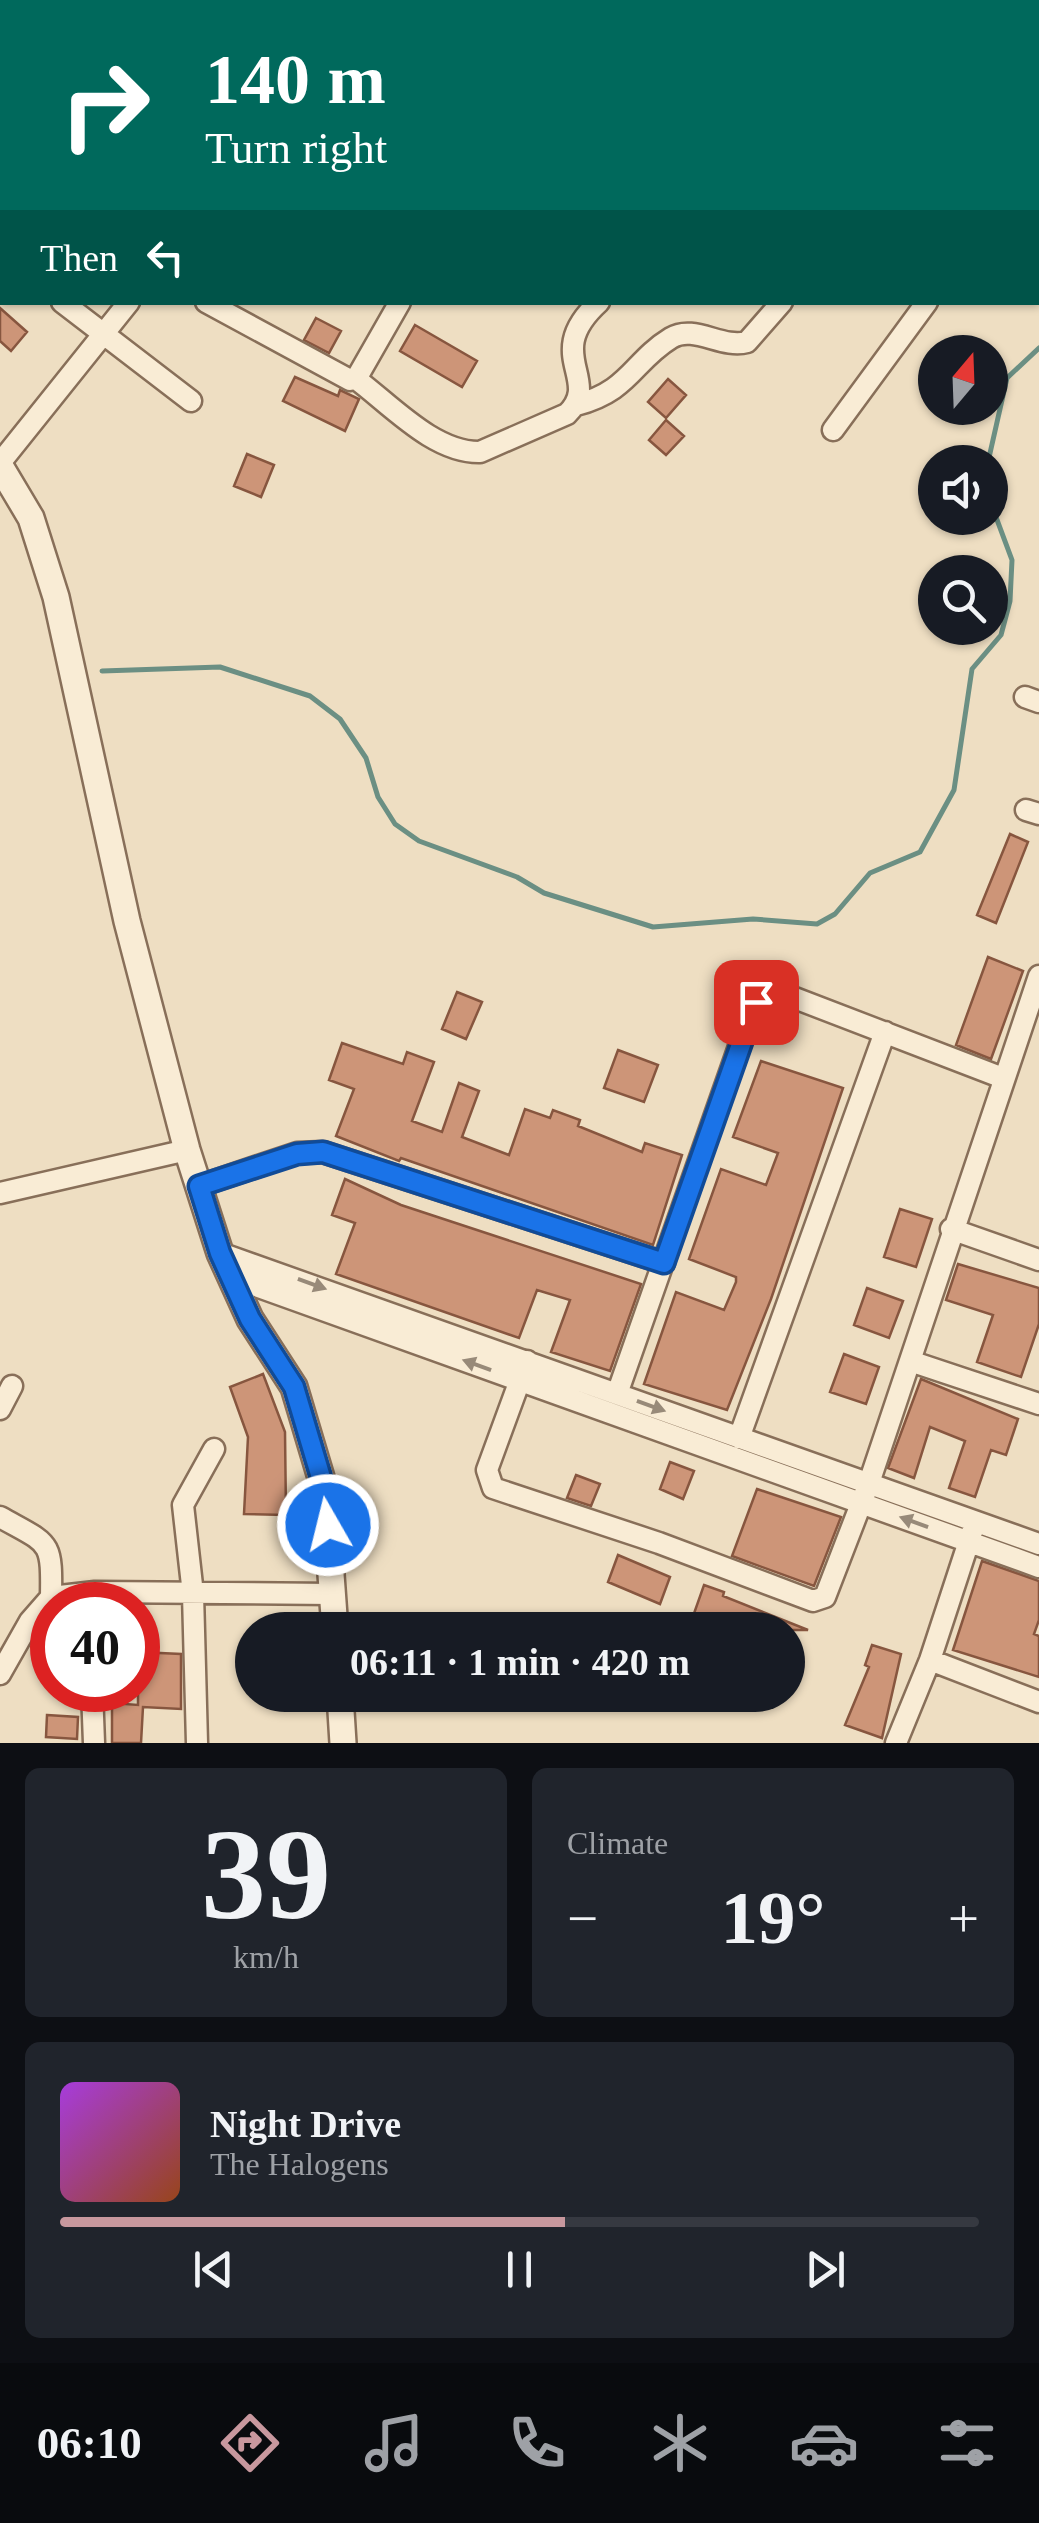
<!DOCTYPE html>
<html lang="en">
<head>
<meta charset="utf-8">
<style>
	body { margin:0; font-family:Georgia,serif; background:#20242c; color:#f1f3f6; height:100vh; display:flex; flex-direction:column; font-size:38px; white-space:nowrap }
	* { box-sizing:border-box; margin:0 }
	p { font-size:32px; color:#9ea1a6 }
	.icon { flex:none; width:55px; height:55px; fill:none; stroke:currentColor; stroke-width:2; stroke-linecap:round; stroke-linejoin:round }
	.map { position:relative; height:1743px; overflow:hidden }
	.details { display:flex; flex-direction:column; gap:25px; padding:25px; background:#0d0f14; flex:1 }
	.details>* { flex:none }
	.guide { position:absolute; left:0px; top:0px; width:1040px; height:305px; box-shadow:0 2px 8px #0004; background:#00695c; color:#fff; overflow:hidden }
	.needle { width:65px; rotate:19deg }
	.buttons { position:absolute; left:918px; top:335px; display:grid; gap:20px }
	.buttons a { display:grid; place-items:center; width:90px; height:90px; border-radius:50%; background:#171b24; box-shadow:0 2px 8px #0004; font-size:50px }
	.speed { position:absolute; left:30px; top:1582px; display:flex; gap:20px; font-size:50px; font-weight:700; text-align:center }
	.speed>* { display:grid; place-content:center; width:130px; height:130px; border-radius:50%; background:#171b24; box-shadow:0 2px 8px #0004; line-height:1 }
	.speed .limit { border:15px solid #d22; background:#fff; color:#111 }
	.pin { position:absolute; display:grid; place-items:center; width:85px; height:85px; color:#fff; margin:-42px; border-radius:20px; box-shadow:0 5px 15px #0006 }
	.me { position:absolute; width:110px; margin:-55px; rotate:352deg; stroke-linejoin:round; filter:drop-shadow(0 0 8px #0008) }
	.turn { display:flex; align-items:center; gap:35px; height:210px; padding:0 40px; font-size:45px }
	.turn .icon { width:130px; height:130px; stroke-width:2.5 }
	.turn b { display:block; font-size:70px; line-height:85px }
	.then { display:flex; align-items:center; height:95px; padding:0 40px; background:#0003; gap:20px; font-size:38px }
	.big { font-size:75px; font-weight:800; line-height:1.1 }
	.details .card { flex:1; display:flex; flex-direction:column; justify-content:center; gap:15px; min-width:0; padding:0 35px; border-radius:15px; background:#20242c }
	.details .dial { align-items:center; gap:0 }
	.dial b { font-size:130px; line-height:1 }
	.song { display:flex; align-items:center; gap:30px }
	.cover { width:120px; height:120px; border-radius:15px; background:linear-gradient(135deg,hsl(280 70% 55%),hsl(20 70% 35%)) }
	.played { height:10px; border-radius:5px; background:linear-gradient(90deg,#c8989e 55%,#363941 55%) }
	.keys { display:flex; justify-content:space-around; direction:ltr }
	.heat { display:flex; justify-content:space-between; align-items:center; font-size:55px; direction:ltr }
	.details .tiles { flex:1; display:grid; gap:25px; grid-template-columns:1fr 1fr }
	.card:last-child { grid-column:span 2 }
	.trip { position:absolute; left:235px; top:1612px; width:570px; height:100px; border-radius:50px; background:#171b24; box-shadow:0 2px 8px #0004; font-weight:800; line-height:100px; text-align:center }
	.tabs { display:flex; height:160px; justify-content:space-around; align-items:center; background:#090b0e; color:#9ea1a6 }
	.tabs .icon { width:70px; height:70px }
	.tabs .selected { color:#c8989e }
	.tabs b { font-size:45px; color:#f1f3f6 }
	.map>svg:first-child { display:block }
</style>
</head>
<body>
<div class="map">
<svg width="1039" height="1743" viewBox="0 0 1039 1743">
	<rect width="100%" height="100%" fill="#eedec2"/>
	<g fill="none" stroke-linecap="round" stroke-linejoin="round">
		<path stroke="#6b8f83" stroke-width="5" d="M988 462 1007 378 1039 348
			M102 671 220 667 310 696 340 719 366 758 378 797 395 824 419 841 517 877 544 893 653 927 753 919 817 924 835 914 870 873 920 852 954 790 972 669 1001 635 1010 601 1012 560 990 501"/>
	</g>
	<path fill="#cd9578" stroke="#87563f" stroke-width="2.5" d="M0 308 27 332 11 351 0 341Z
		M316 318 341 331 329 353 304 340Z
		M415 325 477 361 462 387 400 351Z
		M295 377 338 396 340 390 359 399 345 431 283 401Z
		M668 379 686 395 666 418 648 402Z
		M666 420 684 436 666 455 649 440Z
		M247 454 274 465 261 497 234 486Z
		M1010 834 1028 842 996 923 977 915Z
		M988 957 1023 971 991 1059 956 1045Z
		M457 992 482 1002 466 1039 442 1029Z
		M342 1043 403 1064 407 1052 434 1062 412 1121 442 1132 459 1083 479 1091 462 1137 509 1155 525 1109 550 1118 553 1110 580 1120 578 1126 642 1152 645 1143 682 1155 653 1245 401 1158 399 1161 336 1136 354 1089 329 1080Z
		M618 1050 658 1065 644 1102 604 1088Z
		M761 1061 843 1088 771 1299 727 1410 644 1384 676 1292 724 1310 736 1282V1277L689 1259 721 1169 766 1185 778 1153 733 1137Z
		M345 1179 401 1205 641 1284 610 1371 551 1352 570 1300 537 1290 519 1338 336 1274 355 1223 332 1215Z
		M900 1209 932 1219 916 1267 884 1257Z
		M958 1264 1039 1288V1324L1021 1377 977 1362 993 1315 946 1300Z
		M867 1288 903 1301 889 1338 854 1325Z
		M844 1354 879 1367 866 1404 830 1392Z
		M263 1374 285 1432 286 1515 244 1514 248 1437 230 1387Z
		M921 1379 1018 1419 1006 1455 991 1450 975 1497 949 1488 965 1441 930 1427 914 1478 888 1468Z
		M670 1462 694 1471 683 1499 660 1489Z
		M576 1475 600 1484 591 1506 567 1498Z
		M757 1489 841 1517 814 1586 732 1556Z
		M618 1555 670 1577 660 1604 608 1582Z
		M982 1561 1039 1581V1620L1034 1634 1039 1636V1677L953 1650Z
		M704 1585 724 1592 723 1596 808 1630H715L691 1622Z
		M872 1645 901 1654 882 1738 845 1725 869 1667 865 1665Z
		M138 1652 181 1654V1709L143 1707 141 1743H112V1703L138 1705Z
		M47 1715 78 1717 77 1739 46 1737Z"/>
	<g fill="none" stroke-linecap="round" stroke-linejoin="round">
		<defs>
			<path id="minor" d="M0 77 2 74
				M1038 174 1039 176
				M0 256 2 258
				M0 275 2 272
				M62 302 191 401
				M206 302 350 380 356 379 400 302
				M356 379C391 405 434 453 480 452L567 414C603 379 541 355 599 302
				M576 405C630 391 632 362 671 338 694 324 722 349 747 342L782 302
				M833 430 927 302
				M0 463 129 302
				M1025 697 1039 702
				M1026 810 1039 814
				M199 1186 297 1153 323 1152 664 1263
				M0 1193 187 1150
				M951 1229 1039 1260
				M220 1253 1039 1544
				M231 1277 1039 1567
				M527 1361 487 1470 493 1488 659 1543 813 1601 825 1597 869 1483 1039 976
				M910 1361 1039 1404
				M617 1394 755 1001 779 992 1003 1078
				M0 1409 12 1386
				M739 1438 885 1032
				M0 1517C50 1545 52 1539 51 1597
				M930 1660 1039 1702
				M0 1674 30 1621 51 1597 95 1592 333 1594
				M92 1690 94 1743
				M197 1743 193 1594 183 1505 214 1449
				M896 1743 930 1660 972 1532"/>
			<path id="tertiary" d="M0 466 31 518 56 597 127 921 187 1150 220 1253 250 1319 294 1387 325 1491 335 1630
				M340 1695 343 1743"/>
		</defs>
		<use href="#minor" stroke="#886f59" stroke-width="25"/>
		<use href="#tertiary" stroke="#886f59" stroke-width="30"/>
		<use href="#minor" stroke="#f9ecd5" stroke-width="20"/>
		<use href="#tertiary" stroke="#f9ecd5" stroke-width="25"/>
	</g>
	<defs><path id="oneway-solid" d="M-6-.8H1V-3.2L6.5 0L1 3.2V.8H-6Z" transform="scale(2.5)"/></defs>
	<g fill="#988a79">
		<use href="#oneway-solid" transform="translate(312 1284) rotate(20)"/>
		<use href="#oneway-solid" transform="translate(477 1365) rotate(-160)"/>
		<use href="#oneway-solid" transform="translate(651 1406) rotate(20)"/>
		<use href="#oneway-solid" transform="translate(914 1522) rotate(-160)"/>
	</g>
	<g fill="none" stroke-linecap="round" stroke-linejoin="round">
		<defs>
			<path id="route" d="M328 1525 325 1491 294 1387 250 1319 220 1253 199 1186 297 1154 323 1152 664 1263 756 1002"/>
		</defs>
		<use href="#route" stroke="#114b97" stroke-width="25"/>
		<use href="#route" stroke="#1a73e8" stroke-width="18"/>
	</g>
</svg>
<div class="buttons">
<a><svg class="needle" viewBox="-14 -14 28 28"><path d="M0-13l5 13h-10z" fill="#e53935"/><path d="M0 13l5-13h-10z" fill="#9ea1a6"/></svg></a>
<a><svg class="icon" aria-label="sound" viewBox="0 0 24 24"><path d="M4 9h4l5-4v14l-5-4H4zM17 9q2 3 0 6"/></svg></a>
<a><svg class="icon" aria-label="search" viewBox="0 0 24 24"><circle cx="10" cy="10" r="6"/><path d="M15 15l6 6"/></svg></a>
</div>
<div class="speed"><div class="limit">40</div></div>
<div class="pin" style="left:756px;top:1002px;background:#d93025"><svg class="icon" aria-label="arrive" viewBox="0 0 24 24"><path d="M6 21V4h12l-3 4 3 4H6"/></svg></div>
<svg class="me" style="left:328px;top:1525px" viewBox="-20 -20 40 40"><circle r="17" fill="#1a73e8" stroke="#fff" stroke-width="3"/><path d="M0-11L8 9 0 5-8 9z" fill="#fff"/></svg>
<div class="trip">06:11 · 1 min · 420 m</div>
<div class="guide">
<div class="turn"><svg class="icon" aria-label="right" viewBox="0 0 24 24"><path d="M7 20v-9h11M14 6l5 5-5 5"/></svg><div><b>140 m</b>Turn right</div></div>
<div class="then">Then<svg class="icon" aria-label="left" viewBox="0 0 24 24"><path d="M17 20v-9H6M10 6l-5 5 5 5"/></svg></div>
</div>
</div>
<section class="details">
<div class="tiles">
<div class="card dial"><b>39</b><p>km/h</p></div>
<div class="card"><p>Climate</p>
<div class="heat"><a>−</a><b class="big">19°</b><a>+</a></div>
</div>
<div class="card">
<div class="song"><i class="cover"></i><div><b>Night Drive</b><p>The Halogens</p></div></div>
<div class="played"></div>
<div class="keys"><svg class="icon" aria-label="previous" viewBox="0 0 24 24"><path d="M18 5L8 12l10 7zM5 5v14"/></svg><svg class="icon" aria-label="pause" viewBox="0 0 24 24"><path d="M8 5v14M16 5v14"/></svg><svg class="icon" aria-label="next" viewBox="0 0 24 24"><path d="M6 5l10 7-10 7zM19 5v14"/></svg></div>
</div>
</div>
</section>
<nav class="tabs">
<b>06:10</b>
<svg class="icon selected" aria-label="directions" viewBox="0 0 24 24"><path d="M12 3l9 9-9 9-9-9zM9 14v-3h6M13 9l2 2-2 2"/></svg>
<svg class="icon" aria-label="music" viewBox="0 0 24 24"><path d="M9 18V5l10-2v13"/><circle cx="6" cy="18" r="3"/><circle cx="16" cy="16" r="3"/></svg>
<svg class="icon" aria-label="phone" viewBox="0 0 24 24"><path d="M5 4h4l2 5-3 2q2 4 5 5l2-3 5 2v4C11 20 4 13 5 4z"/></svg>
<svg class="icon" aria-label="climate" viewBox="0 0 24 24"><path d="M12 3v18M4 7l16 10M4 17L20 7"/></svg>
<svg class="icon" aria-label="car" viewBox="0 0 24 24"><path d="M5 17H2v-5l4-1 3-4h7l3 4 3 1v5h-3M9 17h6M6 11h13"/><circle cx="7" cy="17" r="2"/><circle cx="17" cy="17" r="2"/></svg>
<svg class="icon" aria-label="filters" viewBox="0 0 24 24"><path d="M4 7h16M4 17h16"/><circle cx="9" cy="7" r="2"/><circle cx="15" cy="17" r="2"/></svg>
</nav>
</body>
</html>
